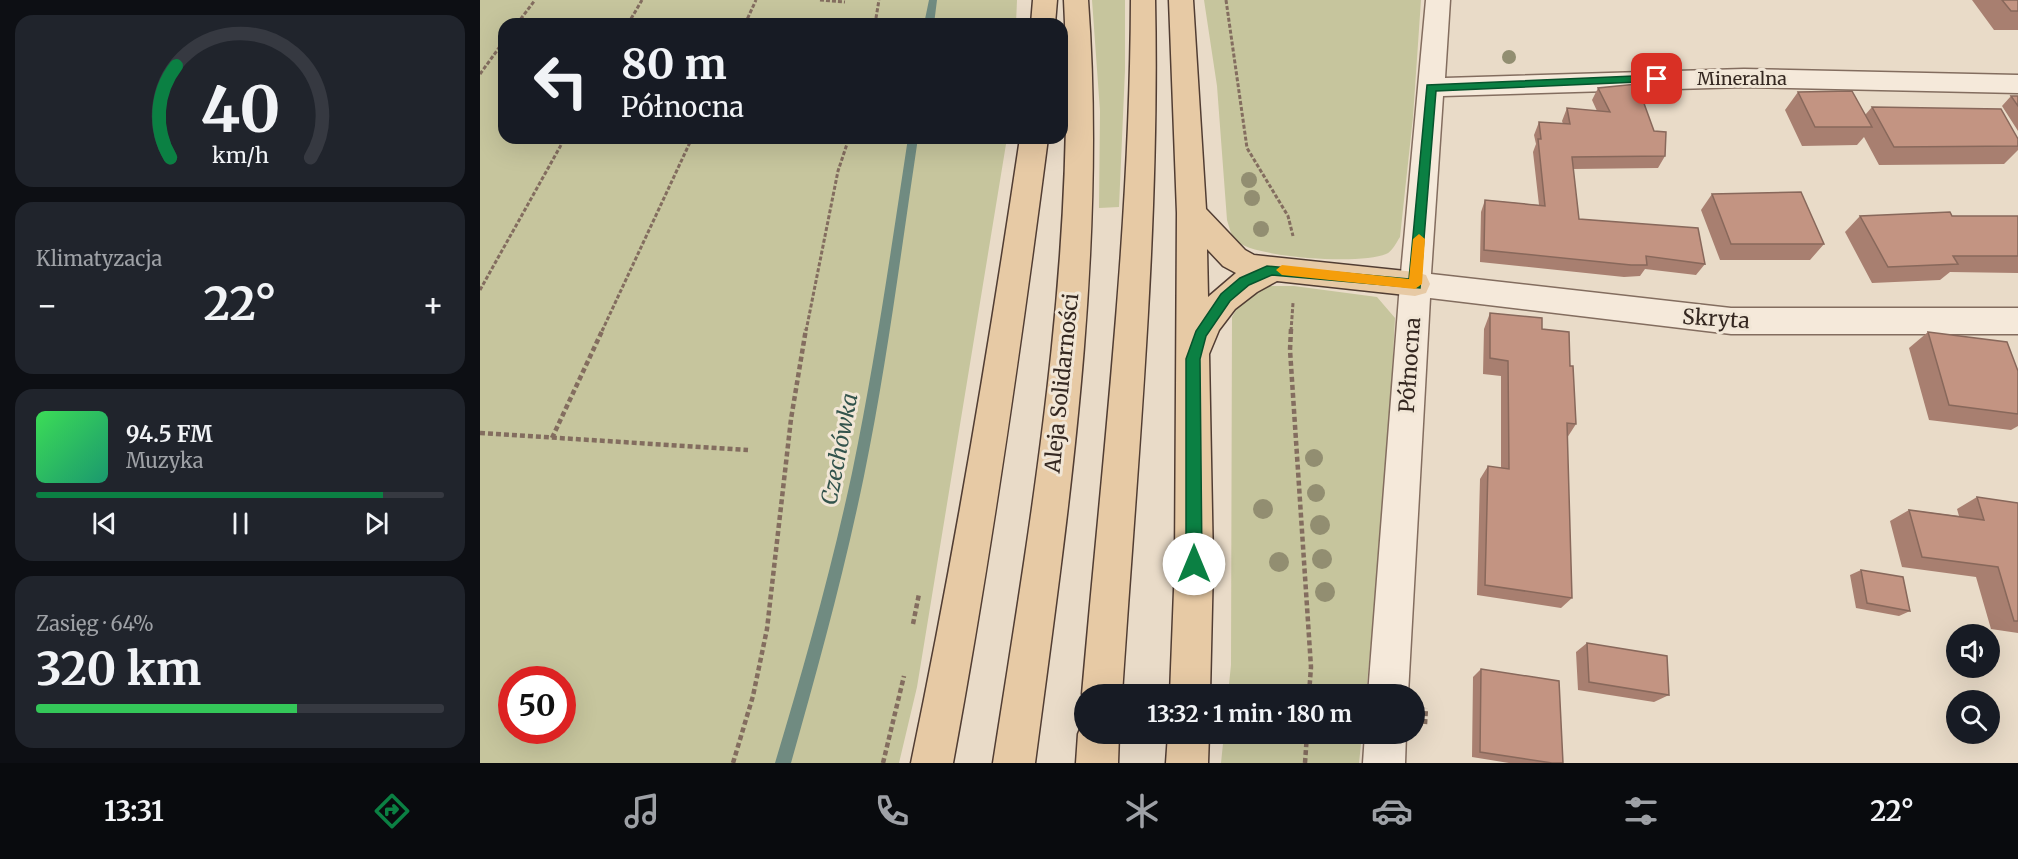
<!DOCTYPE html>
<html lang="pl">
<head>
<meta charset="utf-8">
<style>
	body { margin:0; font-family:Merriweather,serif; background:#20242c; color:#f1f3f6; height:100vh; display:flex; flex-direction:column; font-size:22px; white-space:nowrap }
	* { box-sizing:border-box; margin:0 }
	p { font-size:20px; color:#9ea1a6 }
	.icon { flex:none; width:33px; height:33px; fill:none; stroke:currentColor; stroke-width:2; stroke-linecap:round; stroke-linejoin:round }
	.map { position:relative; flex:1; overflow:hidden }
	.side { display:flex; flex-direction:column; gap:15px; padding:15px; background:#0d0f14; width:480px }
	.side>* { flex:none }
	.hud { position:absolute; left:18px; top:18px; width:570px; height:126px; border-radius:18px; box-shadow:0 6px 24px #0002; background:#171b24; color:#f1f3f6; overflow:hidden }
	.controls { position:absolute; left:1466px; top:624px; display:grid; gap:12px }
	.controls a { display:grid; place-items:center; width:54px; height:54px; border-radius:50%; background:#171b24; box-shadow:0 6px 24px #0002; font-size:30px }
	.speed { position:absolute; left:18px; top:666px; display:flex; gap:12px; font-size:30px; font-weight:700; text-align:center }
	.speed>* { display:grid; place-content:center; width:78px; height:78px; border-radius:50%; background:#171b24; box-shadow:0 6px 24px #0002; line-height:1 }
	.speed .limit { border:9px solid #d22; background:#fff; color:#111 }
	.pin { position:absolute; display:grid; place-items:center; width:51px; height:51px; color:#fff; margin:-26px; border-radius:12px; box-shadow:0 3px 9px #0006 }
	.me { position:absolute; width:66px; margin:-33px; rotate:0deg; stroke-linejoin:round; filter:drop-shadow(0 0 4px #0008) }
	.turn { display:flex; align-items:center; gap:21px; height:126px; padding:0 24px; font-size:27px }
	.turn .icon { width:78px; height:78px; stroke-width:2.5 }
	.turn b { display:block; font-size:42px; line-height:51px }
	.big { font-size:45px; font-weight:700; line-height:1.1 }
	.side .card { flex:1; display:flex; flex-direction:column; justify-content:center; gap:9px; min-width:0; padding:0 21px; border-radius:18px; background:#20242c }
	.side .dial { align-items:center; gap:0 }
	.dial svg { height:156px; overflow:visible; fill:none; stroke:#363941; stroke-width:7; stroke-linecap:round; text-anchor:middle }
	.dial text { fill:#f1f3f6; stroke:none }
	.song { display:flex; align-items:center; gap:18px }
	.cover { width:72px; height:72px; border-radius:9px; background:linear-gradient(135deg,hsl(130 70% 55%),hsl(160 70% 35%)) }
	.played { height:6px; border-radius:3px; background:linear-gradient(90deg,#0b8043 85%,#363941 85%) }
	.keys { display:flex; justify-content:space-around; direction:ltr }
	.heat { display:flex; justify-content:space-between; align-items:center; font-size:33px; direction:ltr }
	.charge { height:9px; border-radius:4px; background:linear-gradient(90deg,#34c759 64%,#363941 0) }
	.trip { position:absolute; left:594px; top:684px; width:351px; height:60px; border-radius:30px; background:#171b24; box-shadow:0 6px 24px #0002; font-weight:700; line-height:60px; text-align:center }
	.menu { display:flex; height:96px; justify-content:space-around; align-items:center; background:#090b0e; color:#9ea1a6 }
	.menu .icon { width:42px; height:42px }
	.menu .current { color:#0b8043 }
	.menu b { font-size:27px; color:#f1f3f6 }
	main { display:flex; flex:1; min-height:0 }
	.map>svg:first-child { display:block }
</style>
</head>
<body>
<main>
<section class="side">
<div class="card dial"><svg viewBox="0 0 100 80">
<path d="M14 69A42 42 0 1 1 86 69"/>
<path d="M14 69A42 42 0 0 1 17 22" stroke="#0b8043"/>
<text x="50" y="56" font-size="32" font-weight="700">40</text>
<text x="50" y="72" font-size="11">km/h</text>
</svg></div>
<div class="card"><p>Klimatyzacja</p>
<div class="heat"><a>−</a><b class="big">22°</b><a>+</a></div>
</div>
<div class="card">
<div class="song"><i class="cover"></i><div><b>94.5 FM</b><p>Muzyka</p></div></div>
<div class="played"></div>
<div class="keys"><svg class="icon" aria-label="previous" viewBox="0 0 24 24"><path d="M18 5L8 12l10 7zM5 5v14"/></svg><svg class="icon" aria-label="pause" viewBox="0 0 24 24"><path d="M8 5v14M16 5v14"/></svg><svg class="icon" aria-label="next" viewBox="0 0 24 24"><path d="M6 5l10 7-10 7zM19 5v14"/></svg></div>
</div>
<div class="card"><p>Zasięg · 64%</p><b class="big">320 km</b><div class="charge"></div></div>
</section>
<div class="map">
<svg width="1538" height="763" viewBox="0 0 1538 763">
	<rect width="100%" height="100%" fill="#e9dbc8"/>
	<path fill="#c6c59d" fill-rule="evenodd" d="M0 0H537L536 24H24V138H527L437 687 419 763H0ZM32 680H82V730H32Z
		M612 0H645V70L639 207 619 208 620 111Z
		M724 0H941L933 117 920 237C916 243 912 252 906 254 881 265 776 258 756 241 751 236 749 226 747 220L737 86Z
		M781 286H814L897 297 915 318 906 489 886 694H748L751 665 752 317 762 300Z
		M744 734H882L879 763H741Z"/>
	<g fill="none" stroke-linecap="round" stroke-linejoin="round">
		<path fill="#708b81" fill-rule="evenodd" d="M449 0H457L454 24H444Z
			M428 138H438C421 251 407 364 384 476 364 573 338 668 311 763H295C324 667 351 571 372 473 395 362 411 250 428 138Z"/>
		<defs>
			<path id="minor" d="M946 0H970L965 78 1264 69 1538 75V93L1264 87 963 96 951 274 1251 308H1538V334H1251L950 298 928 694H888L920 284Z
				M885 734H926L925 763H883Z"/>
			<path id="major" d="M553 0H577L575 24H551Z
				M584 0H608C627 254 588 511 555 763H513C552 512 597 255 584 0Z
				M651 0H675C680 232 657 463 642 694H604V700L602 694C622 463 650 232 651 0Z
				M689 0H713L726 209 765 250 774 255 935 272 946 275 950 284 946 293 935 296 797 281 777 292 755 309 739 330 729 354 733 564 730 694H690L695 564 697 213ZM727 249 743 266 756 273 728 297Z
				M540 138H568C541 347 511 556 473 763H431C474 556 509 347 540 138Z
				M604 719V734H639L638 763H596L598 734Z
				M688 734H729L728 763H686Z"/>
		</defs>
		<use href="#minor" stroke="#836d5f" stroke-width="3"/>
		<use href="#major" stroke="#513d33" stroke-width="3"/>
		<path stroke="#836d5f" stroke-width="3" stroke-dasharray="4 2" stroke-linecap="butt" d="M340 0 365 2
			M746 0 767 148 808 216 813 236
			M37 24 55 0
			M148 24 162 0
			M265 24 276 0
			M395 24 399 0
			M0 74 24 41
			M0 290 85 138
			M122 331 212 138
			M326 331 358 171 369 138
			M811 331 813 303"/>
		<path stroke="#836d5f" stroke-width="4.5" stroke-dasharray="5 3" stroke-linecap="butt" d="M811 329 810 350 831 667 829 694
			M0 433 268 450
			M72 438 123 329
			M433 624 439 594
			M945 724 946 708
			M253 763 273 696 287 629 311 419 326 329
			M403 763 424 676
			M825 763 827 734"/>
		<use href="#minor" fill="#f5e9da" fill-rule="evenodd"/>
		<use href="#major" fill="#e7caa5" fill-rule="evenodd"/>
	</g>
	<g fill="#928e71">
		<circle cx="1029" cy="57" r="7"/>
		<circle cx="769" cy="180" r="8"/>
		<circle cx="772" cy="198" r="8"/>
		<circle cx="781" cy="229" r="8"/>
		<circle cx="834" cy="458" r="9"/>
		<circle cx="836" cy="493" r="9"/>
		<circle cx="783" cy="509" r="10"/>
		<circle cx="840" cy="525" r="10"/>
		<circle cx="842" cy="559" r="10"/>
		<circle cx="799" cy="562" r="10"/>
		<circle cx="845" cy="592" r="10"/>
	</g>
	<path fill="#a87f70" d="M1492 0H1538V30H1514Z
		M1118 88 1174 131 1185 156 1178 168 1093 169 1099 219 1225 264 1216 275 1165 269 1160 276 1144 277 1000 262 1001 212 1005 200 1059 205 1053 152 1056 144 1054 135 1059 122 1083 124 1082 121 1087 108 1117 111 1112 100Z
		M1318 92 1385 115 1392 107 1538 139V150L1524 164 1399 165 1384 137 1377 145 1322 146 1305 110Z
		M1531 96H1538V131L1522 106Z
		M1232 194 1344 244 1330 260H1240L1221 210Z
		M1380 216H1538V273L1470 272 1460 280 1392 283 1365 232Z
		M1010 313 1062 329 1090 366 1096 424 1087 438 1092 598 1081 608 997 595 1000 479 1008 466 1021 468V376L1003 374 1004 329Z
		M1448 332 1538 371V426L1531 430 1449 420 1429 348Z
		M1497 497 1538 503V633L1511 629 1496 577 1422 567 1410 521 1429 510 1479 516 1477 509Z
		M1381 570 1430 611 1419 616 1376 608 1370 575Z
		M1107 643 1189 695 1174 702 1098 690 1096 652Z
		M1001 669 1083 763H1029L992 757 993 677Z"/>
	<path fill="#c39482" stroke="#88685b" stroke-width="1.5" d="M1522 0H1538V11H1531Z
		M1157 84 1174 131 1186 132 1185 156 1092 157 1099 219 1218 228 1225 264 1166 256 1167 265H1151L1004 250 1005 200 1065 206 1058 139H1061L1059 122 1090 124 1087 108 1130 112 1118 88Z
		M1372 91 1392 127H1335L1318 92Z
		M1531 96H1538V106Z
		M1392 107 1521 109 1538 139V146L1414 147Z
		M1321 192 1344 244H1251L1232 194Z
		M1470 212 1472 216H1538V256H1473L1478 264 1408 267 1380 216Z
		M1010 313 1062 318V329L1089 332 1090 366H1093L1096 424 1087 423 1092 598 1005 585 1008 466 1029 469 1028 361 1010 358Z
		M1448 332 1527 342 1538 371V414L1469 405Z
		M1497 497 1538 503V621H1534L1518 567 1442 557 1429 510 1504 520Z
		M1381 570 1423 577 1430 611 1387 603Z
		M1107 643 1187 656 1189 695 1109 682Z
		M1001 669 1079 681 1083 763H1072L1000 752Z"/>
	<path fill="#0b8043" stroke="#07532c" stroke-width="1.5" d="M1177 75 1183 79 1181 81 956 91 940 288 792 275 769 285 750 301 726 336 720 359 722 564 720 569 714 572 709 569 706 564V359L716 331 741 294 760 278 787 266 929 279 947 85Z"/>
	<path fill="#f59e0b" d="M939 234 945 239 942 284 935 289 802 275 796 270 802 265 929 279 933 239Z"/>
	<g text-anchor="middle" stroke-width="6" stroke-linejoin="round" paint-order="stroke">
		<g font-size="18" fill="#352821" stroke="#f1e6d6">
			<text x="1262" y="85">Mineralna</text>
		</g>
		<g font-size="21" fill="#352821" stroke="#f1e6d6">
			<text transform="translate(1236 319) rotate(4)" y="7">Skryta</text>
			<text transform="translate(930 365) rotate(-86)" y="7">Północna</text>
			<text transform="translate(582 383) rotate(-84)" y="7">Aleja Solidarności</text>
		</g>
		<g font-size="22" font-style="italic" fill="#32534c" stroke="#f1e6d6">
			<text transform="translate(359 449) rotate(-79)" y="8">Czechówka</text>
		</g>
	</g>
</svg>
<div class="controls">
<a><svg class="icon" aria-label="sound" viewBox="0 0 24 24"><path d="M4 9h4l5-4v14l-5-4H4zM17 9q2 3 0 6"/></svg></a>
<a><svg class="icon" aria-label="search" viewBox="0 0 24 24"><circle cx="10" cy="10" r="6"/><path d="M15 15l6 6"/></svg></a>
</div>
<div class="speed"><div class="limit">50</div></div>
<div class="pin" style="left:1177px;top:79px;background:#d93025"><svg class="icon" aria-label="arrive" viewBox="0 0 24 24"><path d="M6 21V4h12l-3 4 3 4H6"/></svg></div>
<svg class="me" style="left:714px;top:564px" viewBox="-20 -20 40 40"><circle r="19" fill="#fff"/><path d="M0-13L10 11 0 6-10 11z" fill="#0b8043"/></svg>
<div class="trip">13:32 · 1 min · 180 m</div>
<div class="hud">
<div class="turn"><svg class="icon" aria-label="left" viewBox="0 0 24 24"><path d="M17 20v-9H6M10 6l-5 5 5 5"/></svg><div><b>80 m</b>Północna</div></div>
</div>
</div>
</main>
<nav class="menu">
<b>13:31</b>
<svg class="icon current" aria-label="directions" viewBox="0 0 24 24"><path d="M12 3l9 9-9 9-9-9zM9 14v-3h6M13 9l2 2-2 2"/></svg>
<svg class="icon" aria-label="music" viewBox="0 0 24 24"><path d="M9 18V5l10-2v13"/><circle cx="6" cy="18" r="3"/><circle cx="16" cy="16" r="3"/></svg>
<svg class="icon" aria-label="phone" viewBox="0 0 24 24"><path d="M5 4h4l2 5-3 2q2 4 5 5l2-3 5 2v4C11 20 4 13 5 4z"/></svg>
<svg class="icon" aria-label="climate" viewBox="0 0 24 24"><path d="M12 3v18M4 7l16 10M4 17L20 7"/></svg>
<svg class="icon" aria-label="car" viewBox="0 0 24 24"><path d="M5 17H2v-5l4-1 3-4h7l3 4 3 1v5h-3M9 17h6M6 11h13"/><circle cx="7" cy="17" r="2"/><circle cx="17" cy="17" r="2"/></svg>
<svg class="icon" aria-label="filters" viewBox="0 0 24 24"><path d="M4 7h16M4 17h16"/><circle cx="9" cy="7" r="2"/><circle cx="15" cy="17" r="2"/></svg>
<b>22°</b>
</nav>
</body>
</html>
